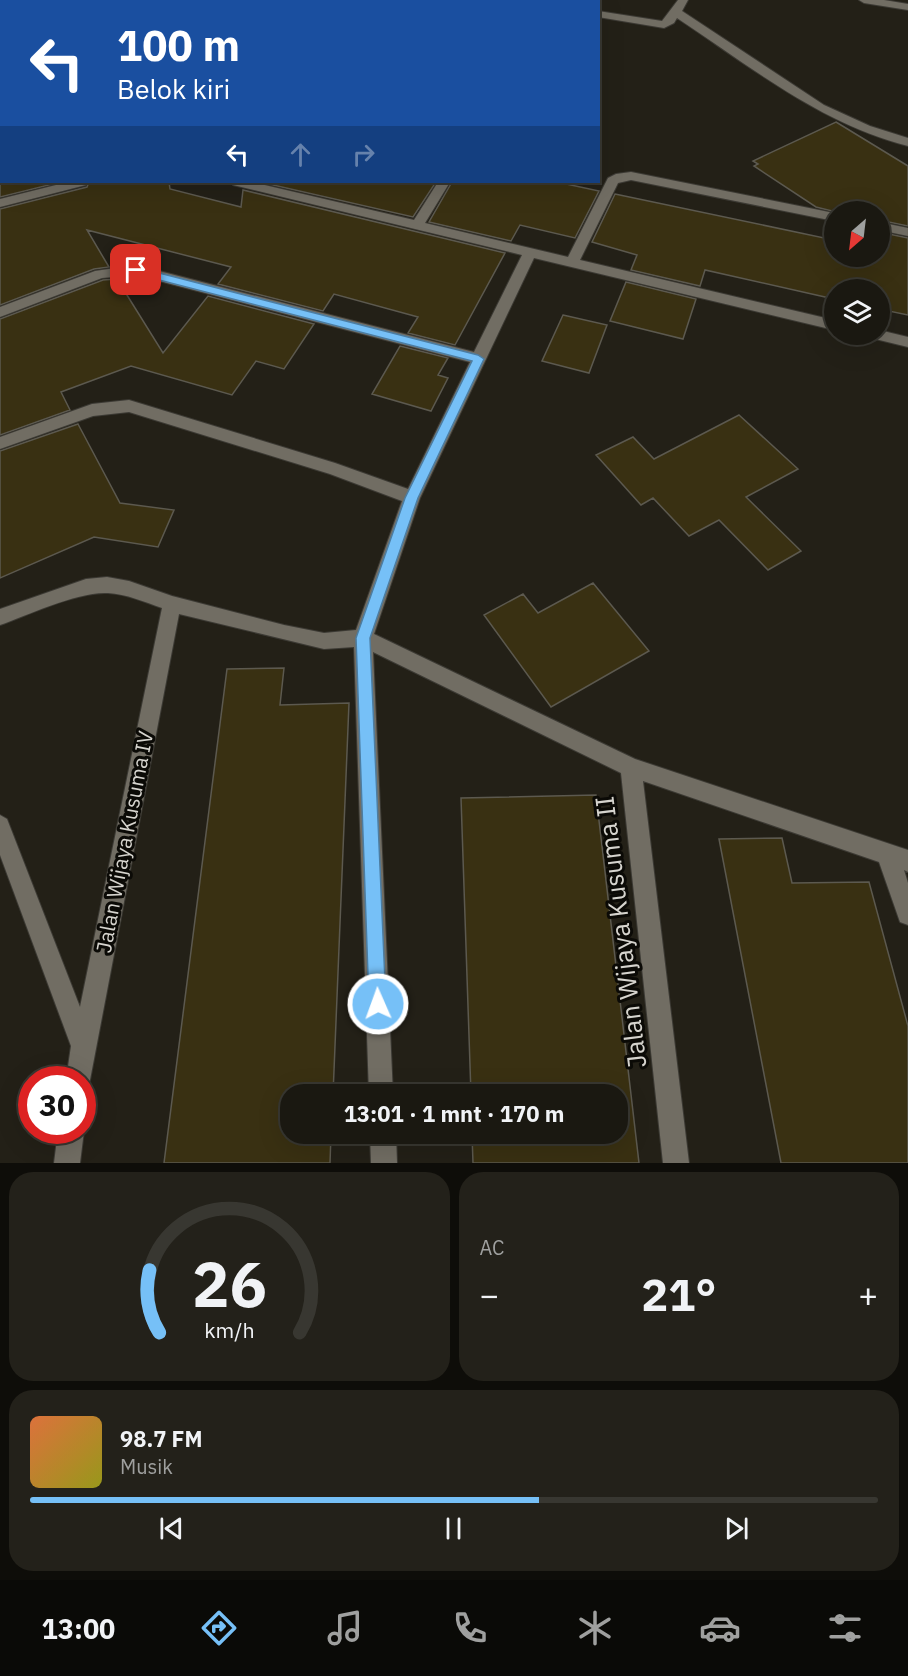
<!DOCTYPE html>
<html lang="id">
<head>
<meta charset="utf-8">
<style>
	body { margin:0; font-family:"IBM Plex Sans",sans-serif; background:#23211a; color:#f1f3f6; height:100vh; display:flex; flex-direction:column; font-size:22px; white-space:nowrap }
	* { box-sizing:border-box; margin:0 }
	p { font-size:20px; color:#9fa09f }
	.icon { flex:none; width:33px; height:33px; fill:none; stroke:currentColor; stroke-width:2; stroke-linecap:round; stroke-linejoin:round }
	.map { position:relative; height:1163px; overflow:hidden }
	.drawer { display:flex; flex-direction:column; gap:9px; padding:9px; background:#0e0d09; flex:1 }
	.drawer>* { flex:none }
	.banner { position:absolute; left:0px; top:0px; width:600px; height:183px; box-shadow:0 6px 24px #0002,0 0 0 2px #383731; background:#1a4fa0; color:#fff; overflow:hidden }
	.needle { width:39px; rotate:208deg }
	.buttons { position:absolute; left:824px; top:201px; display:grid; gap:12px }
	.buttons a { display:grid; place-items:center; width:66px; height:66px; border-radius:50%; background:#1a1811; box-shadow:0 6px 24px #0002,0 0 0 2px #383731; font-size:30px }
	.speed { position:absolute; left:18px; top:1066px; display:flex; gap:12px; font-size:30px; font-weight:700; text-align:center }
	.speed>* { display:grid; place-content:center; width:78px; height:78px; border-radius:50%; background:#1a1811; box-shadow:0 6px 24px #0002,0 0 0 2px #383731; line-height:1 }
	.speed .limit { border:9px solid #d22; background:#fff; color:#111 }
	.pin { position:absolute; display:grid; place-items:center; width:51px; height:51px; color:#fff; margin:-26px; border-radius:12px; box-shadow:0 3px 9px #0006 }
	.me { position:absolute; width:66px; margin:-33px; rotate:358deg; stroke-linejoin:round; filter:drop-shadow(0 0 4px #0008) }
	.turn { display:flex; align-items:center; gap:21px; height:126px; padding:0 18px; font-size:27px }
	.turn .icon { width:78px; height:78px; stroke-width:2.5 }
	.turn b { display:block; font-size:42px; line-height:51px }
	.lanes { display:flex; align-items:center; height:57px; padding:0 18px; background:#0003; justify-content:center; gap:30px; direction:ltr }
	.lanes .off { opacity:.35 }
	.big { font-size:45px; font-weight:800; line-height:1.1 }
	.drawer .widget { flex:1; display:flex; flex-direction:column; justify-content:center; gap:9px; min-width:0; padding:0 21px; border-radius:24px; background:#23211a }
	.drawer .dial { align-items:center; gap:0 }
	.dial svg { height:156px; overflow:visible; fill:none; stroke:#383731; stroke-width:7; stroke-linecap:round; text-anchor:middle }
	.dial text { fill:#f1f3f6; stroke:none }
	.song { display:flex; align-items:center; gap:18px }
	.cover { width:72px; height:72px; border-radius:9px; background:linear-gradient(135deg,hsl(20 70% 55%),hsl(60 70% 35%)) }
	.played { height:6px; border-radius:3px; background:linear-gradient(90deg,#76c0f7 60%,#383731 60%) }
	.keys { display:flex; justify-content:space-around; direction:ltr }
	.heat { display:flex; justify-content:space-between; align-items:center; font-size:33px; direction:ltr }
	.drawer .tiles { flex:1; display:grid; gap:9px; grid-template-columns:1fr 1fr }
	.widget:last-child { grid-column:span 2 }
	.trip { position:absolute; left:280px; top:1084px; width:348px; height:60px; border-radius:24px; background:#1a1811; box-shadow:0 6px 24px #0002,0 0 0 2px #383731; font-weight:800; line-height:60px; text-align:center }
	.tab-bar { display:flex; height:96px; justify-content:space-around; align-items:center; background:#0a0a07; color:#9fa09f }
	.tab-bar .icon { width:42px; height:42px }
	.tab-bar .active { color:#76c0f7 }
	.tab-bar b { font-size:27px; color:#f1f3f6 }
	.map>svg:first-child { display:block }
</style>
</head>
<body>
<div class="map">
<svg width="908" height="1163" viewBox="0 0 908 1163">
	<rect width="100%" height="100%" fill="#232017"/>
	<path fill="#393012" stroke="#5c594f" stroke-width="1.5" d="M836 122 908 166V226L879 220V212H836L816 207 754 166 758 164 753 161Z
		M0 182H61L0 197Z
		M89 182H169L170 189 241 207 243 190 505 253 455 345 408 333 418 317 334 294 323 311 218 284 231 267 87 230 109 267 94 269 0 305V209L87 187Z
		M260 182H436L413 217Z
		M452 182H557L599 191 575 238 520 225 511 241 429 222Z
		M615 194 834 240V256H879V232L908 238V315L879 309V290H834V299L705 270 700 286 631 270 637 255 592 242Z
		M117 279 163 353 208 296 314 324 284 369 256 361 232 395 131 366 61 392 70 410 0 435V319L103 280Z
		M626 282 696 299 683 339 610 321Z
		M563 315 607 325 589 373 542 361Z
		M400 346 448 358 438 375 448 378 431 411 372 394Z
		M739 415 798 469 746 497 801 551 768 570 719 520 689 536 653 498 641 505 596 455 633 437 654 459Z
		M78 424 120 503 174 510 158 547 94 537 0 578V451Z
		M593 583 649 651 551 707 484 615 523 594 538 613Z
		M284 668 280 705 349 703 333 1095H291V1134H331L330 1163H164L227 669Z
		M596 795 639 1163H473L472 1134H618V1095H471L461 798Z
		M782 838 792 883 869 882 908 1026V1163H781L719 839Z"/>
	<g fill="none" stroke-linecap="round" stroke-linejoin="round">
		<defs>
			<path id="street" d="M103 0H113V2H103Z
				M299 0H309L298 2Z
				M431 0H441L430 2Z
				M525 0H541L542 2H526Z
				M678 0H688L682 11 824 105 870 126 908 138V146C821 124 751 67 677 18L674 23 664 28 598 17V11L662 21Z
				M859 0H884L908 4V10L864 3Z
				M0 118H2V126H0Z
				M631 172 834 213V221L631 180 618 183 580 260 834 320V330L534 258 420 498 374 634 635 759 908 850V872L904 870 908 883V925L900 922 879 862 643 781 689 1163H663L621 773 373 652 393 1095H369L354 647 324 649 179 614 90 1080 87 1089 82 1090V1080H66L71 1046 0 855V815L7 819 80 1007 162 608C145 602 126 594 108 593 79 591 28 615 0 625V609L86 579 107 577 129 581 172 596 284 625 324 633 356 630 402 501 330 474 129 412 93 416 0 449V437L92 404 129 400 335 463 408 489 470 362 136 275 102 278 0 317V307L95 271 136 265 474 352 522 255 233 185 232 182H252L414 220 438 182H450L425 223 568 257 608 178 616 174Z
				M68 182H87L86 185 0 207V199Z
				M879 222 908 228V236L879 230Z
				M879 330 908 337V347L871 338 869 334H879Z
				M82 1128 84 1131 80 1163H54L58 1131H82Z
				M370 1134H396L397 1163H371Z"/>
		</defs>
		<use href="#street" stroke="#3c3a34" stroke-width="2"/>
		<use href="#street" fill="#716d63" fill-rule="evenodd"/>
	</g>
	<path fill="#76c0f7" stroke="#4d7da1" stroke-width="1.5" d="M136 267 478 355 484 359 418 498 370 638 386 1004 384 1010 378 1013 371 1010 369 1004 356 638 405 498 472 361 132 273V268Z"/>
	<g text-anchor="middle" stroke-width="6" stroke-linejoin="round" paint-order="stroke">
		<g font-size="21" fill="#d6d4ce" stroke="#0b0a06">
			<text transform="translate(125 842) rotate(-79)" y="7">Jalan Wijaya Kusuma IV</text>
		</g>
		<g font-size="26" fill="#d6d4ce" stroke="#0b0a06">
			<text transform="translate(621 932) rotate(-97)" y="9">Jalan Wijaya Kusuma II</text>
		</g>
	</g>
</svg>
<div class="buttons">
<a><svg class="needle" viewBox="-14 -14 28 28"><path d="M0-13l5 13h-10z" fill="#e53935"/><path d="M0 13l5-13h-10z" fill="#9fa09f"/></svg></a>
<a><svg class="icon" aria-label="layers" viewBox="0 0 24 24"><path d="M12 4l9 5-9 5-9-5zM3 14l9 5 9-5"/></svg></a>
</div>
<div class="speed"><div class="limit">30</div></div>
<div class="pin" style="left:136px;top:270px;background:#d93025"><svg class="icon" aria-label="arrive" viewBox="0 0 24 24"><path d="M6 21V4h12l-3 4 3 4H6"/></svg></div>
<svg class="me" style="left:378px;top:1004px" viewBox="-20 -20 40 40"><circle r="17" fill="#76c0f7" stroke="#fff" stroke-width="3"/><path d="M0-11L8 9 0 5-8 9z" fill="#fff"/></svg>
<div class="trip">13:01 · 1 mnt · 170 m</div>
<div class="banner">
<div class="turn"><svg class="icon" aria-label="left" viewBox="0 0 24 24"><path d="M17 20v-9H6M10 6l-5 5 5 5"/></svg><div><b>100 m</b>Belok kiri</div></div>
<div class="lanes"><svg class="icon" aria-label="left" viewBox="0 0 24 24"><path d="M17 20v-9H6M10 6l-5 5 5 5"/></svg><svg class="icon off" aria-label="ahead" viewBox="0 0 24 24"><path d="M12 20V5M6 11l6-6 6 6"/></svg><svg class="icon off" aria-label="right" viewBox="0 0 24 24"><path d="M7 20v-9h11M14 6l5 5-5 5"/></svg></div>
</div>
</div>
<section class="drawer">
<div class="tiles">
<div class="widget dial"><svg viewBox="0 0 100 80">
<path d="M14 69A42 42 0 1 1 86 69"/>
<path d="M14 69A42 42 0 0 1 9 37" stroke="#76c0f7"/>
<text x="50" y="56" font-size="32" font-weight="700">26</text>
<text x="50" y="72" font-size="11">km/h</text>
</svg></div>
<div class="widget"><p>AC</p>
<div class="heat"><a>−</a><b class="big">21°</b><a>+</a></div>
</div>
<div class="widget">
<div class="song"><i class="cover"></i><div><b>98.7 FM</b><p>Musik</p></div></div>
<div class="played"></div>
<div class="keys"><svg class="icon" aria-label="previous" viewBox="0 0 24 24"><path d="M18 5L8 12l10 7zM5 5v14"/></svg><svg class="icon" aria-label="pause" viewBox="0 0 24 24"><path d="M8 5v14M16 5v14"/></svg><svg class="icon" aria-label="next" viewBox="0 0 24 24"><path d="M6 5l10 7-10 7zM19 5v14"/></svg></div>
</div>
</div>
</section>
<nav class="tab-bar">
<b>13:00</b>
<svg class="icon active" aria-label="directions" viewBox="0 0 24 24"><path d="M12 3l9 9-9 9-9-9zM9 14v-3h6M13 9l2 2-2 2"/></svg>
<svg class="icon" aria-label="music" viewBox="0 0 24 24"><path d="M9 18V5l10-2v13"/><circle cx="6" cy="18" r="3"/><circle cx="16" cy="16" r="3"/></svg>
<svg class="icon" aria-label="phone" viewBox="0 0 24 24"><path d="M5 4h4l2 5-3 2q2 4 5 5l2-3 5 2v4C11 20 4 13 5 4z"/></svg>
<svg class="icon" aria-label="climate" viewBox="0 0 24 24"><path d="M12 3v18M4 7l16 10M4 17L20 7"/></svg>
<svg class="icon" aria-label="car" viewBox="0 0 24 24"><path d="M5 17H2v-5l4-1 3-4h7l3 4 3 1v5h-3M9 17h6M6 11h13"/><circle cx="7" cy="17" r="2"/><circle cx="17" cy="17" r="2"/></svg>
<svg class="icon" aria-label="filters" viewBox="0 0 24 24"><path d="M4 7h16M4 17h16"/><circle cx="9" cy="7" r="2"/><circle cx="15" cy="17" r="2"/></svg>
</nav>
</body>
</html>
